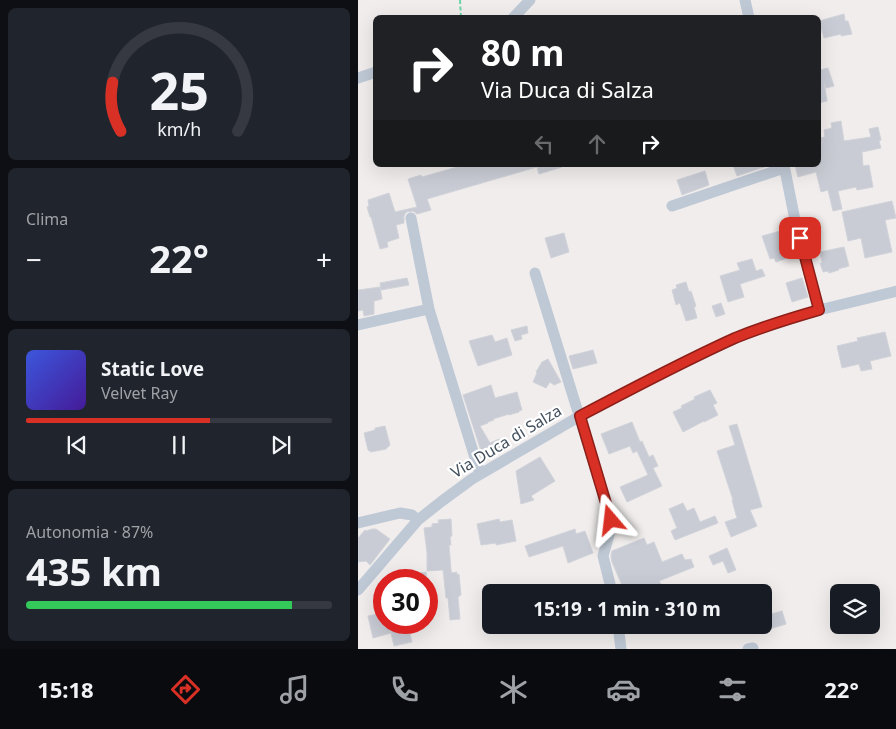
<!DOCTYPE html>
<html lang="it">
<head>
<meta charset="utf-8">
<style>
	body { margin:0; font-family:"Noto Sans",sans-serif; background:#20242c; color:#f1f3f6; height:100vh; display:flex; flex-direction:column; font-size:19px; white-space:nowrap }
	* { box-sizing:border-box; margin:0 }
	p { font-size:16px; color:#9ea1a6 }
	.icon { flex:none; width:28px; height:28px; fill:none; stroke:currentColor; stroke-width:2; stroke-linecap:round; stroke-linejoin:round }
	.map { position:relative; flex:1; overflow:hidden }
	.details { display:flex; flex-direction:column; gap:8px; padding:8px; background:#0d0f14; width:358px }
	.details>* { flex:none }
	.guide { position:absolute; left:15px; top:15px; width:448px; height:152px; border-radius:8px; box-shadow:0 5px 20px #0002; background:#202124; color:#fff; overflow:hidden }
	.tools { position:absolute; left:472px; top:584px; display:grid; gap:10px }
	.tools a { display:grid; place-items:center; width:50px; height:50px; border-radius:8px; background:#171b24; box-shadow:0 5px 20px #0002; font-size:25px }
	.speed { position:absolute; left:15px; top:569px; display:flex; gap:10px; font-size:25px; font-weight:700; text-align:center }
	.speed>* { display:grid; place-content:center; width:65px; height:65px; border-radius:50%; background:#171b24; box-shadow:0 5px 20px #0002; line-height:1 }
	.speed .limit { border:8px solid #d22; background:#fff; color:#111 }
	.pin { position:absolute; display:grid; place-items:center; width:42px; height:42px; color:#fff; margin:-21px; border-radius:10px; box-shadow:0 2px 8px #0006 }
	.me { position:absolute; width:55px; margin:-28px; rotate:343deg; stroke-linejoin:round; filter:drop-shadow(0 0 4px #0008) }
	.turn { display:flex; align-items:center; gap:18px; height:105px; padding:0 25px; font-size:22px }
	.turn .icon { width:65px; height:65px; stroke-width:2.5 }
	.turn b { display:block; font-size:35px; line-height:42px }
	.lanes { display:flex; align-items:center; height:48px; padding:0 25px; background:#0003; justify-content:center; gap:25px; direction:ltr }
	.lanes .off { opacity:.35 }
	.big { font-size:38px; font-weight:700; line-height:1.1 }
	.details .widget { flex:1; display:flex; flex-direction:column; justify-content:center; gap:8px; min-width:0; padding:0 18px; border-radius:8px; background:#20242c }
	.details .dial { align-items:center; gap:0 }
	.dial svg { height:130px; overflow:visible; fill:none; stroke:#363941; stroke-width:7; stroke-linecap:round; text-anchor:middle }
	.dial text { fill:#f1f3f6; stroke:none }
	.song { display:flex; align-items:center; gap:15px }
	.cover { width:60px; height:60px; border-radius:8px; background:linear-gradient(135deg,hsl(230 70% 55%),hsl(260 70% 35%)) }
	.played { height:5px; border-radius:2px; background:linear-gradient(90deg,#d93025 60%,#363941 60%) }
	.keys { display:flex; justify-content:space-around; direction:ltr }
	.heat { display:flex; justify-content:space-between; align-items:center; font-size:28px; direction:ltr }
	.charge { height:8px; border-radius:4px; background:linear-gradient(90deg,#34c759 87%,#363941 0) }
	.trip { position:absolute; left:124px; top:584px; width:290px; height:50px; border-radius:8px; background:#171b24; box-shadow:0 5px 20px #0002; font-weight:700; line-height:50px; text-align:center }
	.tabs { display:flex; height:80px; justify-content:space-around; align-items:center; background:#090b0e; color:#9ea1a6 }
	.tabs .icon { width:35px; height:35px }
	.tabs .active { color:#d93025 }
	.tabs b { font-size:22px; color:#f1f3f6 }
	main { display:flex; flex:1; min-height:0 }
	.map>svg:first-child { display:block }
</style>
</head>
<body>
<main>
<section class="details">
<div class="widget dial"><svg viewBox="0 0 100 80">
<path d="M14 69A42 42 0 1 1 86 69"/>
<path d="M14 69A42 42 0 0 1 9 39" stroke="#d93025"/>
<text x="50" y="56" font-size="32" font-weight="700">25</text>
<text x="50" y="72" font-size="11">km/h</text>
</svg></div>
<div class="widget"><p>Clima</p>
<div class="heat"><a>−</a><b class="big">22°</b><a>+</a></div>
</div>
<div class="widget">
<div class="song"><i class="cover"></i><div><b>Static Love</b><p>Velvet Ray</p></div></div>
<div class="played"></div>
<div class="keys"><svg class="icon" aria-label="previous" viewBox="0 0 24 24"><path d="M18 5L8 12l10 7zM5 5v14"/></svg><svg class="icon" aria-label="pause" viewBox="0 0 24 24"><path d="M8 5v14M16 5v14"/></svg><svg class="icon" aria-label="next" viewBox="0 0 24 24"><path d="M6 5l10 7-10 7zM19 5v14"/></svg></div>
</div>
<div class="widget"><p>Autonomia · 87%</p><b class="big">435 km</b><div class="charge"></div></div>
</section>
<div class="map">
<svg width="539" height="649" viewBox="0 0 539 649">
	<rect width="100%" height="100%" fill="#f1eded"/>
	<path fill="#c9ccd4" stroke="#d1d3da" d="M486 14 487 21H490L494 34 483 36V34L466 38 461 21Z
		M470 68 476 86 468 88 466 82 469 101 460 103V73L463 72 462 70Z
		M483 121 486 141 513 137 511 129 520 127 523 140 521 141 523 148 504 152 505 166 511 165 515 187 499 190 498 187 480 191 484 209 475 211 470 190 463 192 458 172 440 177 437 165H460V138L467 137 466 130 474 128 473 123Z
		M106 165H204V167L181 174 179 167 69 199 73 210 59 214 55 211 48 212 46 216V223L38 225 41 238 29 242 30 247 22 249 13 217H12L9 207 11 206 10 200 31 193 37 212 59 207 50 179 63 175 64 177Z
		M375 165H412L379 176Z
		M347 171 351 185 324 195 319 180Z
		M534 201 538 218 527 220 534 252 507 258 503 238 490 241 484 212Z
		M429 229 436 251 431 253 432 257 418 262 416 258 412 259 404 236Z
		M206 233 211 252 193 258 187 238Z
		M486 247 491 266 480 269 481 270 471 273 470 271 465 272 462 263H464L462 252Z
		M394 259 398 271 404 269 407 276 382 284 386 297 370 302 362 276 382 270 379 263Z
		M49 278 51 285 23 290 22 283Z
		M444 278 450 297 434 302 428 283Z
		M328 282 331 292 333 291 338 306 336 307 339 318 328 321 322 303 318 305 314 290 319 288 318 285Z
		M22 287 24 299 16 301V314L6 316 5 310 0 311V290Z
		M363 303 367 314 358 317 354 306Z
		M169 326 170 333 163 335 164 339 157 341 153 330Z
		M527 332 533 356 512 361 514 369 503 371 501 364 484 368 479 346 500 341 499 338Z
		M134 335 137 342 149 338 154 355 120 366 111 341Z
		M235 350 239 363 215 369 211 356Z
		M190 359 203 382 196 385 192 382 188 388 175 382 179 373 178 372 184 362Z
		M133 385 137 398 159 392 164 410 161 411V412L151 415V414L135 419 136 420 130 422V423L122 426 132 443 141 439 147 449 129 459 128 458 127 459 124 454 105 395Z
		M352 390 359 403 355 405 360 415 346 422V421L325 432 315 412 324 408 323 406 337 399 336 397Z
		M274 422 282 442 284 441 291 457 295 455 300 466 295 468 304 486 269 502 262 487 290 475 279 451 275 453 272 446 251 454 243 434Z
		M379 424 404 507 392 510 399 526 373 537 367 522 379 518 378 515 374 500H375L359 451 377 445 371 426Z
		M27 426 32 445 28 449 13 452 10 450 6 433 17 430V428Z
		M182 457 197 481 173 496 176 500 163 504 158 471Z
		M325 503 329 511 336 508 342 522 357 516 360 523 317 540 313 531 319 528 311 509Z
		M93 519 94 536 92 537 93 545H91L93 570 94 573 99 572V575L101 574 103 595 100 597 102 619 92 620 90 598H88L85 570 69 571V553L66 528 74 527V524L81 523 80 520Z
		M141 519 142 522 154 520 158 541 138 545V543L123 545 119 524Z
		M14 529H18L32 539 12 565 8 561 0 562V538L7 530 8 531Z
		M217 529 218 534 227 531 235 553 210 563 205 546 171 557 167 546Z
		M286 538 289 545 296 542 304 562 324 554 327 560 333 559 336 567 301 581 303 584 293 588 294 590 288 592H267L254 562 253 556 254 551Z
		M369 548 378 570 370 573 365 561 355 565 351 556Z
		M68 572 69 580H42V576Z
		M424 611 428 624 405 631V619L407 618 406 616Z
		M25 613 26 617V622H49L54 642 36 646 33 633 15 638 10 616Z"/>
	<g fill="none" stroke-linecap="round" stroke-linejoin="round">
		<path stroke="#6ad6a5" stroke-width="2" stroke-dasharray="4 2.5" stroke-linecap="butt" d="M102 0 103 18"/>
		<path stroke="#bfc9d5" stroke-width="11" d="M387 0 391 18
			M155 18 172 0
			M0 78 18 72
			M426 165 437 220 461 310
			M314 206 426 168
			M53 218 71 309 122 474
			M177 273 253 519V528L245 556 254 592
			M0 325 71 309
			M0 523 42 513 54 515 60 520
			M0 590 60 520 84 501 114 479 222 416 304 373 378 338 401 329 461 310 539 291
			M260 625 263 649
			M390 649 395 648"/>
	</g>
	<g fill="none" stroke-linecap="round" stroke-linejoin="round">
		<defs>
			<path id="route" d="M253 520 222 416C273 389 324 362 377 338 404 327 433 318 461 310L442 238"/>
		</defs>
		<use href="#route" stroke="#8d1f18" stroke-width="12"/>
		<use href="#route" stroke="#d93025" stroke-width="9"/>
	</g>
	<g text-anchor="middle" stroke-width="4.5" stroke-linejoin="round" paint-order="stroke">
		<g font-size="16" fill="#43505d" stroke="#fff">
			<text transform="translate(148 441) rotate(-31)" y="6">Via Duca di Salza</text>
		</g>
	</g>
</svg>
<div class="tools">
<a><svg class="icon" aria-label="layers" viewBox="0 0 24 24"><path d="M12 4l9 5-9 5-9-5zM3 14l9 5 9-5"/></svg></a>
</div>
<div class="speed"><div class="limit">30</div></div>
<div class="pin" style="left:442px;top:238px;background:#d93025"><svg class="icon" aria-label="arrive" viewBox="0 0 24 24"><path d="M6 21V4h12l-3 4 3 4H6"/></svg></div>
<svg class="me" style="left:253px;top:520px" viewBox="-20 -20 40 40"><path d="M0-17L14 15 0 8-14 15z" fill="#d93025" stroke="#fff" stroke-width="4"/></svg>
<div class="trip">15:19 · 1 min · 310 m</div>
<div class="guide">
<div class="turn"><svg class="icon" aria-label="right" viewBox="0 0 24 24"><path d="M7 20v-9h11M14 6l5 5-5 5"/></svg><div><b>80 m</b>Via Duca di Salza</div></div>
<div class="lanes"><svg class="icon off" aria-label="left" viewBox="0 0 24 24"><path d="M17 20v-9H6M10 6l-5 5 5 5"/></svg><svg class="icon off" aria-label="ahead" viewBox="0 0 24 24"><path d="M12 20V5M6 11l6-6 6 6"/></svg><svg class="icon" aria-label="right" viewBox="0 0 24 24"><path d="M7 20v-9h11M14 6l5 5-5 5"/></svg></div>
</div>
</div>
</main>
<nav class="tabs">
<b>15:18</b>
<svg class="icon active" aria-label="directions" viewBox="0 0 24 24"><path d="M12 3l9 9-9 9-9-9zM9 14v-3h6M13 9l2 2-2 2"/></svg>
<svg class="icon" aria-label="music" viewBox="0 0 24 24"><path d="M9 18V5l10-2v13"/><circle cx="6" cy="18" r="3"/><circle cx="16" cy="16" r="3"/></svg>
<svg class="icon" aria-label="phone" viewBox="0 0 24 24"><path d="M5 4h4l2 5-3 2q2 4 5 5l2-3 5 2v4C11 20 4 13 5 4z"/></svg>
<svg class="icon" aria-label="climate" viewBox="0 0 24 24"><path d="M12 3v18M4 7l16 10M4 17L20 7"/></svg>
<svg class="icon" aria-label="car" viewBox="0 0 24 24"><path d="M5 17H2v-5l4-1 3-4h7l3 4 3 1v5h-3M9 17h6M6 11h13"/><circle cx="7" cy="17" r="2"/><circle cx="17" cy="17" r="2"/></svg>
<svg class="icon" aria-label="filters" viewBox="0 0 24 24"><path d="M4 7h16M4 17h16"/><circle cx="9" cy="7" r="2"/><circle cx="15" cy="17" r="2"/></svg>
<b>22°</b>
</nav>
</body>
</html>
